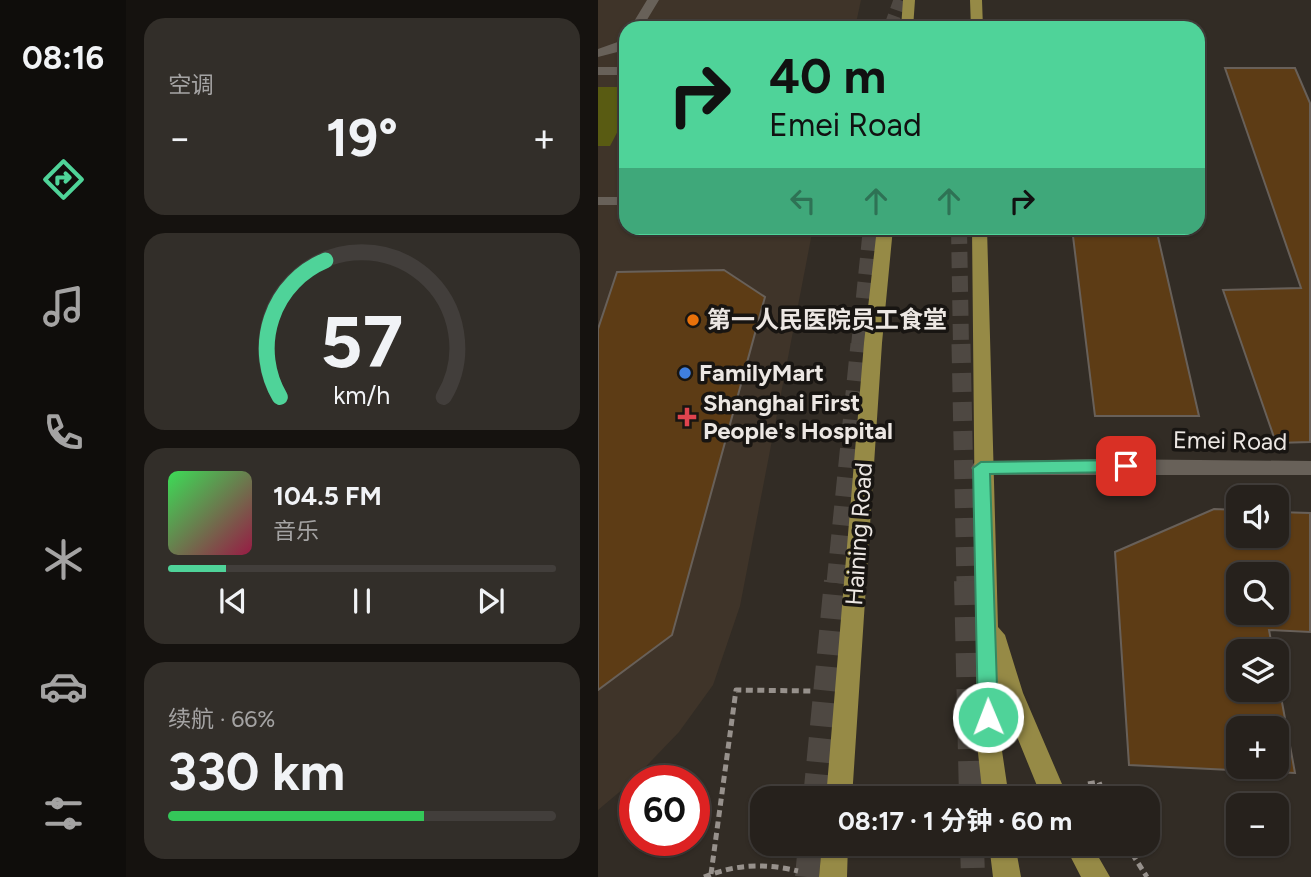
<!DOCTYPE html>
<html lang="zh">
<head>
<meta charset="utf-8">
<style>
	body { margin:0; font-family:Figtree,"Noto Sans SC",sans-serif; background:#322e29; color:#f1f3f6; height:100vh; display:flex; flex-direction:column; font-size:26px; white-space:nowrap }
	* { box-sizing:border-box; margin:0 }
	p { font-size:23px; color:#a4a3a3 }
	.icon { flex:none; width:38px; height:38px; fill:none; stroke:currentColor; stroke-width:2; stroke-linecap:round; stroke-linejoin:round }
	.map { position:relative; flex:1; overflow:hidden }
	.drawer { display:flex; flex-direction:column; gap:18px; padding:18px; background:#15120f; width:472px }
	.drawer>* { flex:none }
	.guide { position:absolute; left:21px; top:21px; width:586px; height:214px; border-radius:21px; box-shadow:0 2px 5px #0004,0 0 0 2px #423e3b; background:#4fd399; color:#111; overflow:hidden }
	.buttons { position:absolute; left:628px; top:485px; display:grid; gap:14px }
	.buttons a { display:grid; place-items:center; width:63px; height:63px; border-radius:14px; background:#26211c; box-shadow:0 2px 5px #0004,0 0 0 2px #423e3b; font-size:35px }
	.speed { position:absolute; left:21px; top:765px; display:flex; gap:14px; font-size:35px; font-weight:700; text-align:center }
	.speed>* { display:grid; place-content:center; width:91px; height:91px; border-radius:50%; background:#26211c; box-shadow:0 2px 5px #0004,0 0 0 2px #423e3b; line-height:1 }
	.speed .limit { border:10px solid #d22; background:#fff; color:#111 }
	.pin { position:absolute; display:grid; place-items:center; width:60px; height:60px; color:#fff; margin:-30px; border-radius:14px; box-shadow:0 4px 10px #0006 }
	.me { position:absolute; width:77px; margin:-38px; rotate:359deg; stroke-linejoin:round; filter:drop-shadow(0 0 5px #0008) }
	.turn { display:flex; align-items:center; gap:24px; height:147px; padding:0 35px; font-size:32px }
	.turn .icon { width:91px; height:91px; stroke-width:2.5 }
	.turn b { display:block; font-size:49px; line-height:60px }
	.lanes { display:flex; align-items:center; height:66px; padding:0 35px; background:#0003; justify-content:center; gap:35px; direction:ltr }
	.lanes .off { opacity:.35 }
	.big { font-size:52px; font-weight:700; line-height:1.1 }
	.drawer .widget { flex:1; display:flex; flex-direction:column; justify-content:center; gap:10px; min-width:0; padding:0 24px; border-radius:21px; background:#322e29 }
	.drawer .dial { align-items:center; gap:0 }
	.dial svg { height:182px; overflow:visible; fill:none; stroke:#423e3b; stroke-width:7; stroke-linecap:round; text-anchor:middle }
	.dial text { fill:#f1f3f6; stroke:none }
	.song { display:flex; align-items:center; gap:21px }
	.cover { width:84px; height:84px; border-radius:10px; background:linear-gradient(135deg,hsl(130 70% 55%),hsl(340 70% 35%)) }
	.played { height:7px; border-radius:4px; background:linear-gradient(90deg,#4fd399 15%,#423e3b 15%) }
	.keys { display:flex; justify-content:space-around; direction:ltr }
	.heat { display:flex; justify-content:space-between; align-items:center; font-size:38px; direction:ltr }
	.charge { height:10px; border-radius:5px; background:linear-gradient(90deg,#34c759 66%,#423e3b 0) }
	.trip { position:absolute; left:152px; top:786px; width:410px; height:70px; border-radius:21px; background:#26211c; box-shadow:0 2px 5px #0004,0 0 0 2px #423e3b; font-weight:700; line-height:70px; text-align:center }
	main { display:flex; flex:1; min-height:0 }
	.dock { display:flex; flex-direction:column; width:126px; justify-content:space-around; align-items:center; background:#0f0d0b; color:#a4a3a3 }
	.dock .icon { width:49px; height:49px }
	.dock .active { color:#4fd399 }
	.dock b { font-size:32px; color:#f1f3f6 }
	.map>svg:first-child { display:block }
</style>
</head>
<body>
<main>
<nav class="dock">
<b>08:16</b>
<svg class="icon active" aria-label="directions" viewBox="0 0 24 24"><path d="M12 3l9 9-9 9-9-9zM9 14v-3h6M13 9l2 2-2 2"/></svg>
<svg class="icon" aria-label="music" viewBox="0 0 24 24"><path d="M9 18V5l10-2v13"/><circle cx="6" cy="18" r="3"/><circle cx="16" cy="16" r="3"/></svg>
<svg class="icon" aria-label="phone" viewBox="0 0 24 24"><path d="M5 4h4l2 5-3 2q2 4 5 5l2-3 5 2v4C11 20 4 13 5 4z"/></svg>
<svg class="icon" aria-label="climate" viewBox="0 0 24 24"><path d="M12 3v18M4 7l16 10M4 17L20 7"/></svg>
<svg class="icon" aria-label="car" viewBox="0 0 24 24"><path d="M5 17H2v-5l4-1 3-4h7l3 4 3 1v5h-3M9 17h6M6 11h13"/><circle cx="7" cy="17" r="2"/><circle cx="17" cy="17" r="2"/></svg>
<svg class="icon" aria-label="filters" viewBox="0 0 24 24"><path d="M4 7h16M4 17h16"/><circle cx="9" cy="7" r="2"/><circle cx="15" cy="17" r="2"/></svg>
</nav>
<section class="drawer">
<div class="widget"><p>空调</p>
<div class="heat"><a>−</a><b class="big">19°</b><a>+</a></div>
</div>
<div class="widget dial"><svg viewBox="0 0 100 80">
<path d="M14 69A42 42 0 1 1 86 69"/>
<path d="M14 69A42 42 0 0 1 34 9" stroke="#4fd399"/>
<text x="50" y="56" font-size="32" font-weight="700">57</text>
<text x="50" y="72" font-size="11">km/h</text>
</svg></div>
<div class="widget">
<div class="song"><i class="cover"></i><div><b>104.5 FM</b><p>音乐</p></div></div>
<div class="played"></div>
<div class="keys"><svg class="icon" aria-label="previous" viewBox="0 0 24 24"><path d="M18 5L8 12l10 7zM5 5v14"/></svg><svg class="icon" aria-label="pause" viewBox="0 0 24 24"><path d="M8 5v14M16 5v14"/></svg><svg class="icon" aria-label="next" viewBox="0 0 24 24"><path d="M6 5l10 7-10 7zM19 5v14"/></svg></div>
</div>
<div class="widget"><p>续航 · 66%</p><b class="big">330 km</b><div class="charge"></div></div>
</section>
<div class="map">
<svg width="713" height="877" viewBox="0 0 713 877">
	<rect width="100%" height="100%" fill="#322c25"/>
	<path fill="#3f3429" d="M0 0H263L257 28H28V228H215L142 606 115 685 81 732 31 784 0 810Z"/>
	<path fill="#595b12" d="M0 87H28V127H22L12 146H0Z"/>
	<path fill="#5d3c15" stroke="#686059" stroke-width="2" fill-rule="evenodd" d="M627 68H697L712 103V442L678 443 625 290 703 288Z
		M474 228H558L601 416H497Z
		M126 270 167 297 74 635 0 690V329L19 272Z
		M616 509 640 510V536H679V512L712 513V632L671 630 675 651H640V690H679V675L697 773 531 765 517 552ZM640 574H679V612H640ZM640 728H679V766H640Z"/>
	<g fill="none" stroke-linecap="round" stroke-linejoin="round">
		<path stroke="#4e4842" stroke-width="13" stroke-dasharray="13 6" stroke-linecap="butt" d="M292 28 302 0"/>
		<path stroke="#4e4842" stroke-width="16" stroke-dasharray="16 8" stroke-linecap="butt" d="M361 228 363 346
			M261 346 273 228"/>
		<path stroke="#4e4842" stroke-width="19" stroke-dasharray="19 10" stroke-linecap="butt" d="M363 344 368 583
			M238 583 262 344"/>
		<path stroke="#4e4842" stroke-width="24" stroke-dasharray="24 12" stroke-linecap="butt" d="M368 581 373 798
			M217 798 238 581
			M374 844 375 877
			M209 877 212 844"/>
		<path stroke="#97918c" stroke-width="5" stroke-dasharray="7 4.5" stroke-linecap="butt" d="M490 784 501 782 507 798
			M528 844 549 877
			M113 874 138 690 214 691
			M106 877C139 864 166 863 200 871"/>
		<path fill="#686159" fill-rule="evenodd" d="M49 0H61L44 28H32Z
			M28 39 27 50 0 57V49Z
			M0 67H28V75H0Z
			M0 197H28V205H0Z"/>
		<path fill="#686159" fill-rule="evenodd" d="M502 459 713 461V475H383L376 473 373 468 376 463 383 461Z"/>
		<path fill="#968a46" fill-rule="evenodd" d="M305 0H317L315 28H303Z
			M372 0H384L385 28H373Z
			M279 228H295L284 343 254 798H228L266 343Z
			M374 228H389L400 627 407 635 425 693 470 798H444L402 695 403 744 411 798H385L379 744Z
			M224 844H250L249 877H221Z
			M391 844H417L423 877H395Z
			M466 844H493L512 877H483Z"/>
	</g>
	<path fill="#4fd399" stroke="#338963" stroke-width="2" d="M528 460 537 466 528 472 392 474 400 717 398 723 390 726 383 723 380 717 375 468 383 462Z"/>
	<circle fill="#e8710a" stroke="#181512" stroke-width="2.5" cx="95" cy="320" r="7"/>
	<circle fill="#3f7fe0" stroke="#181512" stroke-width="2.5" cx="87" cy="373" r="7"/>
	<path fill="#e0444e" stroke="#181512" stroke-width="2.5" d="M85.5 406.5h7v7h7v7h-7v7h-7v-7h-7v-7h7z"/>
	<g text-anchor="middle" stroke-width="7" stroke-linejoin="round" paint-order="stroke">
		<g font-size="24" font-weight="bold" fill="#ece7e3" stroke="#181512" text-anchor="start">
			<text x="109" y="328">第一人民医院员工食堂</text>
			<text x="101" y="381">FamilyMart</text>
			<text x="105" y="411">Shanghai First<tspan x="105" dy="28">People's Hospital</tspan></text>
		</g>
		<g font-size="24" fill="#ece7e3" stroke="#181512">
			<text transform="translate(632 441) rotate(1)" y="8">Emei Road</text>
			<text transform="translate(261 534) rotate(-86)" y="8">Haining Road</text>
		</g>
	</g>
</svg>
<div class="buttons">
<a><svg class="icon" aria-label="sound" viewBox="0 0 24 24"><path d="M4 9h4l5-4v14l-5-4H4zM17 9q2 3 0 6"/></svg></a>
<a><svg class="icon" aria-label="search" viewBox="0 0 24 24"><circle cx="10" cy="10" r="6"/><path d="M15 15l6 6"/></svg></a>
<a><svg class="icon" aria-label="layers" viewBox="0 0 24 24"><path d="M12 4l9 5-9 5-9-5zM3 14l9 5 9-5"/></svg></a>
<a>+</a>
<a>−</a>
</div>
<div class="speed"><div class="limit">60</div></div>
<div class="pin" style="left:528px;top:466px;background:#d93025"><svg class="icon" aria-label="arrive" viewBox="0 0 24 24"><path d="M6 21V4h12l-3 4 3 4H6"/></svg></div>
<svg class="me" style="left:390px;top:717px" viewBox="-20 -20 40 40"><circle r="17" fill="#4fd399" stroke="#fff" stroke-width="3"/><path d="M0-11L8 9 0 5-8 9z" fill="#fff"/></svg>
<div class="trip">08:17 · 1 分钟 · 60 m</div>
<div class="guide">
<div class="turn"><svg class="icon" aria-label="right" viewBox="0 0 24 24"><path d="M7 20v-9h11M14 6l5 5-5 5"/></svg><div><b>40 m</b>Emei Road</div></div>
<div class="lanes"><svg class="icon off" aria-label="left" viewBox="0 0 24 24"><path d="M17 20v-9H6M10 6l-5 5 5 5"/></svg><svg class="icon off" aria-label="ahead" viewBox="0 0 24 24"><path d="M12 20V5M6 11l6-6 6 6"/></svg><svg class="icon off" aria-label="ahead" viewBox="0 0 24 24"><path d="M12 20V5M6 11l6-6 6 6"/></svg><svg class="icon" aria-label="right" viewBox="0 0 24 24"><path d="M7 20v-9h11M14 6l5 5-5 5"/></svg></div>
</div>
</div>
</main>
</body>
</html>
